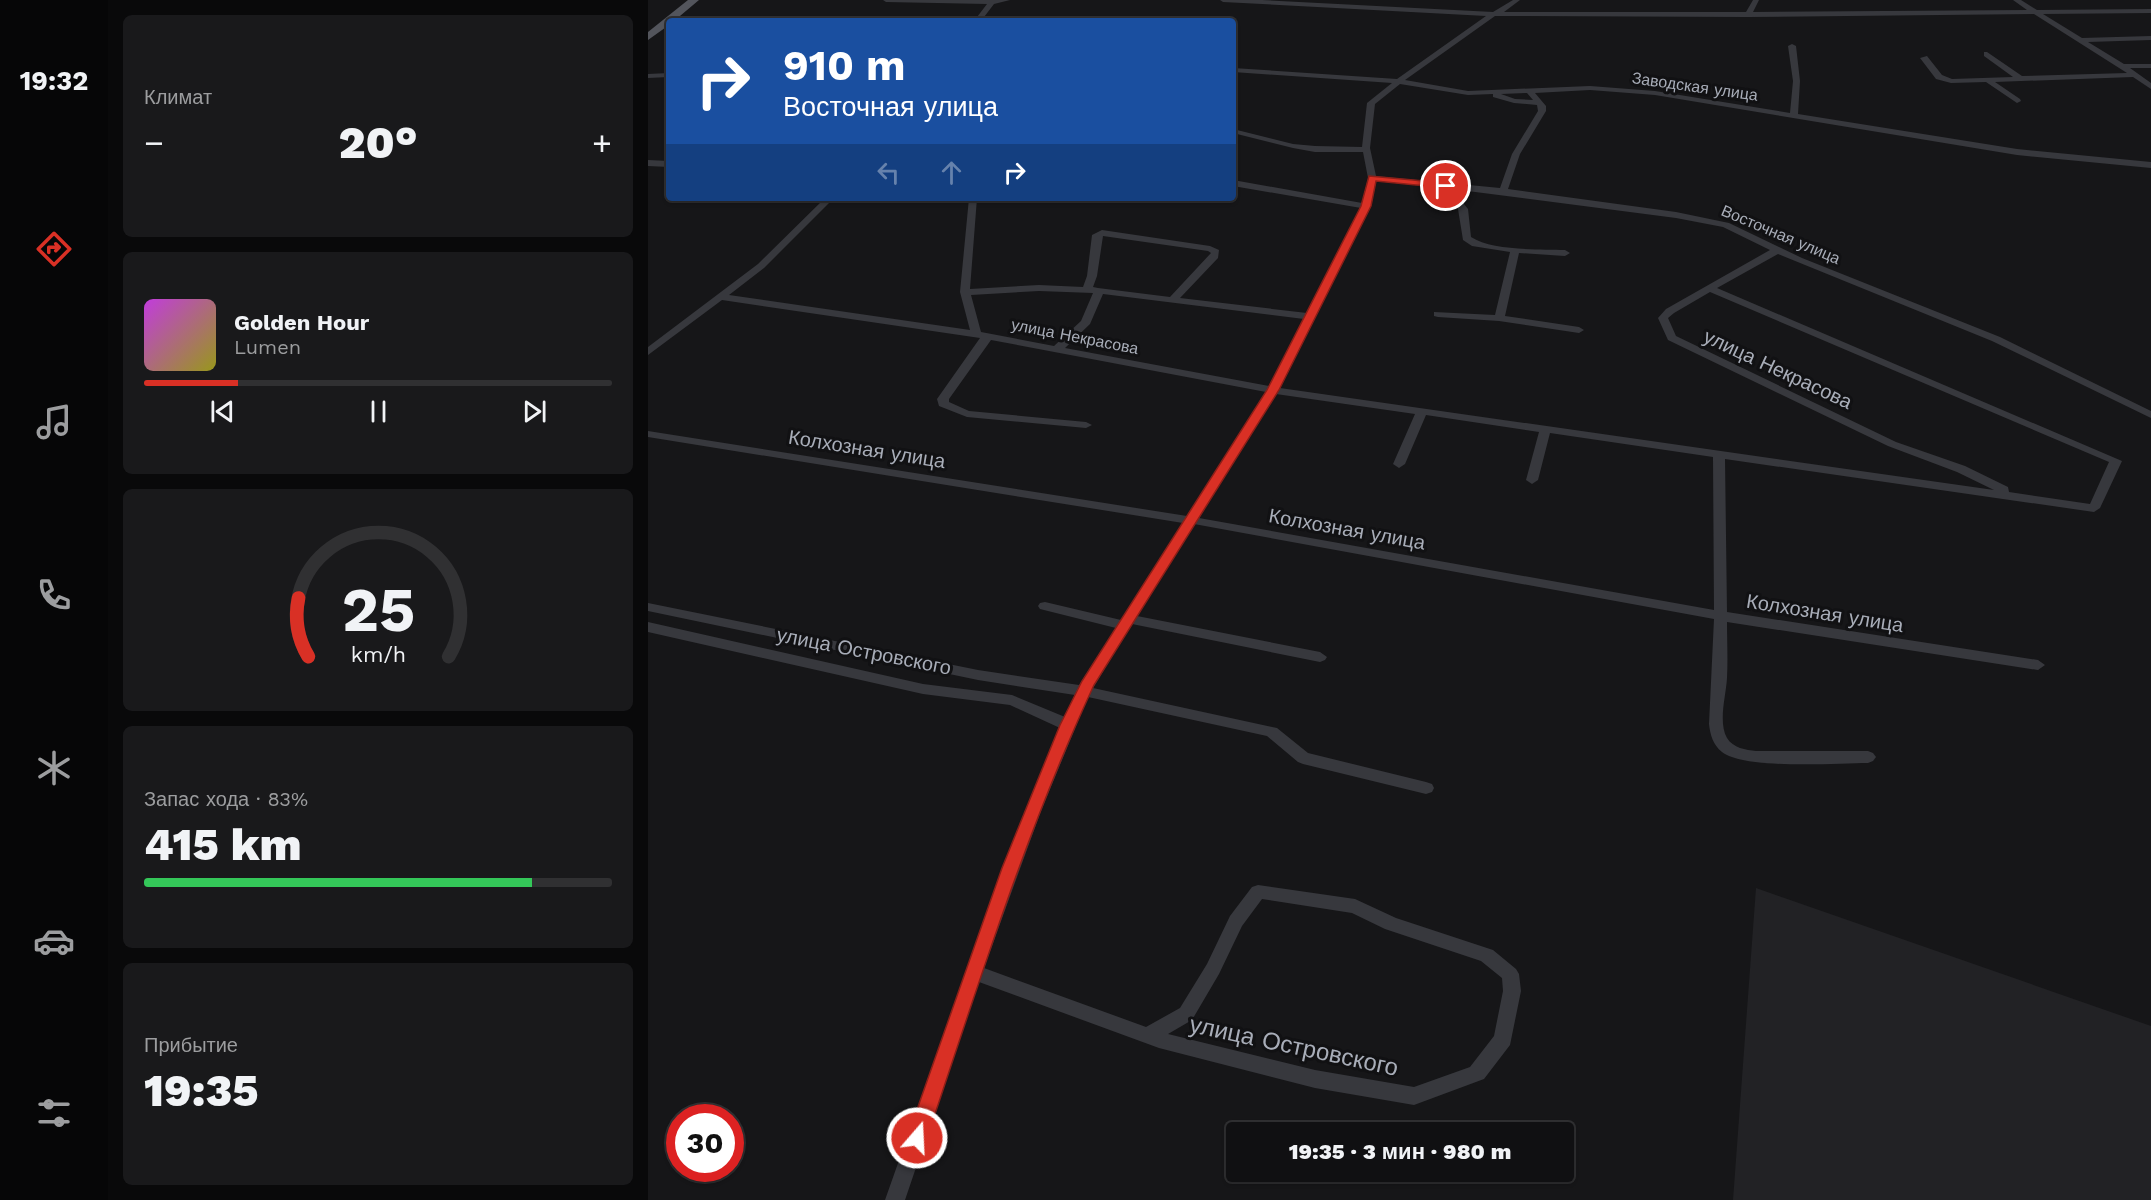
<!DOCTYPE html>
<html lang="ru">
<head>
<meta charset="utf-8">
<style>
	body { margin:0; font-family:"Work Sans",sans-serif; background:#19191b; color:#f1f3f6; height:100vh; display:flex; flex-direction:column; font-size:22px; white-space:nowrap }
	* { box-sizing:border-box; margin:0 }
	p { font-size:20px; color:#9c9d9f }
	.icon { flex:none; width:33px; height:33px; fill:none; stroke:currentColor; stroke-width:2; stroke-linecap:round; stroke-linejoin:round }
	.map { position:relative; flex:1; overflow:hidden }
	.drawer { display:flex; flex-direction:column; gap:15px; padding:15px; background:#09090a; width:540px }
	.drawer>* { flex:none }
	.hud { position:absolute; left:18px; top:18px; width:570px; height:183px; border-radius:6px; box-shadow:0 2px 4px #0004,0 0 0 2px #303032; background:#1a4fa0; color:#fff; overflow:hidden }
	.speed { position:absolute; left:18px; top:1104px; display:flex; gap:12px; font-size:30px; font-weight:700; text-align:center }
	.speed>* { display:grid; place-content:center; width:78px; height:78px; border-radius:50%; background:#101012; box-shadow:0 2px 4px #0004,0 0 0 2px #303032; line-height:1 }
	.speed .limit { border:9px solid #d22; background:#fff; color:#111 }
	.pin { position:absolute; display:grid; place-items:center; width:51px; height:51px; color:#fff; margin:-26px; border:3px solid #fff; border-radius:50%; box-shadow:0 2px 6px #0007 }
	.me { position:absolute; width:66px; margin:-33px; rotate:19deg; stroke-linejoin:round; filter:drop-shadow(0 0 4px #0008) }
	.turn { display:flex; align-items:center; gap:21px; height:126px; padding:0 18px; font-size:27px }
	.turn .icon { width:78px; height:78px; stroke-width:2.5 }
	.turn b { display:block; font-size:42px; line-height:51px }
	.lanes { display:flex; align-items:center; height:57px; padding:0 18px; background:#0003; justify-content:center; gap:30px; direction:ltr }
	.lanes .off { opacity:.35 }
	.big { font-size:45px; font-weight:800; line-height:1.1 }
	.drawer .card { flex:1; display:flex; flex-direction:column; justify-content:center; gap:9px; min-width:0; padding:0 21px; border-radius:9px; background:#19191b }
	.drawer .dial { align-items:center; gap:0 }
	.dial svg { height:156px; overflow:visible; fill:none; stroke:#303032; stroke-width:7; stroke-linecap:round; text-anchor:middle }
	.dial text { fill:#f1f3f6; stroke:none }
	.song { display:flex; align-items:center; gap:18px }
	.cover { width:72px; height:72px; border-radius:9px; background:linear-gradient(135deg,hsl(290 70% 55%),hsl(60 70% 35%)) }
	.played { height:6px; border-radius:3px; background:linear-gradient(90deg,#d93025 20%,#303032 20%) }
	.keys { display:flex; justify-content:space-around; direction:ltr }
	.heat { display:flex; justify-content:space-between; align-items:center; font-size:33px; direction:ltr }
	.charge { height:9px; border-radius:4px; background:linear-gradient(90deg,#34c759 83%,#303032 0) }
	.trip { position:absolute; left:578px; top:1122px; width:348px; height:60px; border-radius:6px; background:#101012; box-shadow:0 2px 4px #0004,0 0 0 2px #303032; font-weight:800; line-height:60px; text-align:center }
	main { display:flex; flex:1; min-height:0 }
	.menu { display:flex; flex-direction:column; width:108px; justify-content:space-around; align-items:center; background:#060607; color:#9c9d9f }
	.menu .icon { width:42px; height:42px }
	.menu .active { color:#d93025 }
	.menu b { font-size:27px; color:#f1f3f6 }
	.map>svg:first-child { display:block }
</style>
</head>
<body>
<main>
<nav class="menu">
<b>19:32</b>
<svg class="icon active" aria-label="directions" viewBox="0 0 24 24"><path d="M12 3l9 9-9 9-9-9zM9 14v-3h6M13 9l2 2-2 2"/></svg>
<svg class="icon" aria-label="music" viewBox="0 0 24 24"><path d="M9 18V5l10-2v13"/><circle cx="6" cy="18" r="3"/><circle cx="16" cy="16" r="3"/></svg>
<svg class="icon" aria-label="phone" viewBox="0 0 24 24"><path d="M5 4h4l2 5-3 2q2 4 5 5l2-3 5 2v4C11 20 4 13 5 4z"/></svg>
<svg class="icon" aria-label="climate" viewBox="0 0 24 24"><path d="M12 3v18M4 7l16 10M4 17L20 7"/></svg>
<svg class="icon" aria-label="car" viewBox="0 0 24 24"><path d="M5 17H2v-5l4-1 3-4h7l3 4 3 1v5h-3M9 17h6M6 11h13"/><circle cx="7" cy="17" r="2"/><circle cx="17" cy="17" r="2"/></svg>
<svg class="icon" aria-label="filters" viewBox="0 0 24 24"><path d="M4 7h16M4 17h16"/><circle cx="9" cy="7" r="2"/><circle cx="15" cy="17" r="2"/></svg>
</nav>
<section class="drawer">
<div class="card"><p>Климат</p>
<div class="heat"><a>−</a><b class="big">20°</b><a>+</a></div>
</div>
<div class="card">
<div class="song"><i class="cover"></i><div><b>Golden Hour</b><p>Lumen</p></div></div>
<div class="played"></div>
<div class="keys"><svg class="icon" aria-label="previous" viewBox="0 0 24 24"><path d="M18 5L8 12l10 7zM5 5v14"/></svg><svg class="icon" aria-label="pause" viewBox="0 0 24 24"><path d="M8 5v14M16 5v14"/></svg><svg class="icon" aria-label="next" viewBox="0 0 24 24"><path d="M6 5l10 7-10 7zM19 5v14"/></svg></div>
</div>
<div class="card dial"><svg viewBox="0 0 100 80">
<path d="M14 69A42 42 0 1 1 86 69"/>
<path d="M14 69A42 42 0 0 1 9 39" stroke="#d93025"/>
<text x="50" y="56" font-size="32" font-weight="700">25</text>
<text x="50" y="72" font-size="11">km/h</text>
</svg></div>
<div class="card"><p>Запас хода · 83%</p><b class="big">415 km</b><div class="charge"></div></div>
<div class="card"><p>Прибытие</p><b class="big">19:35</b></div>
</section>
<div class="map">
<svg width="1503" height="1200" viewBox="0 0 1503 1200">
	<rect width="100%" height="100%" fill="#161618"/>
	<path fill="#222225" d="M1108 888 1503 1026V1200H1085Z"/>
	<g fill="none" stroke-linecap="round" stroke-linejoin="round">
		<path fill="#37383d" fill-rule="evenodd" d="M235 0H362L346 4 333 21H326L339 4 238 2Z
			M572 0H614L845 12 865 0H872L856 12H1098L1105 0H1111L1105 12 1379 10 1365 0H1373L1389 10 1503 9V13L1395 14 1434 38 1503 36V40L1440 42 1476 64H1503V68H1482L1503 83V89L1485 77 1347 82 1372 99 1373 101 1369 103 1338 82 1303 83 1288 79 1272 58 1279 56 1294 75 1304 79 1365 77 1336 56V52H1339L1374 76 1479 73 1386 14 1100 17 847 16 757 80 820 91 942 86 1007 91 1142 113 1145 81 1140 46 1144 44 1148 46 1152 81 1150 114 1369 149 1503 162V168L1369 155 1007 95 942 90 887 93 898 106V111L872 154 860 189 1028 212 1081 223 1154 258 1352 337 1503 411V418L1344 341 1130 254 1069 288 1474 461 1452 508 1446 512 1077 459 1079 612 1390 660 1397 665 1390 670 1079 622C1079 640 1080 659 1079 678 1078 696 1070 722 1079 738 1085 748 1098 750 1108 751H1220L1225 753 1228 757 1225 761 1220 763C1188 763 1098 770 1074 752 1065 745 1062 734 1061 724L1066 619 546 524 489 616 672 652 679 657 677 660 672 662 484 624 445 688 624 727 629 728 660 753 778 782 784 784 786 788 784 792 778 794 655 764 650 762 619 736 440 697 393 811 336 968 498 1027 532 1008 559 964 582 916 604 887 610 885 707 899 748 918 845 950 868 969 871 974 873 991 862 1045 836 1079 766 1105 667 1088 511 1048 331 982 257 1200H237L352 875 412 728 362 705 275 694 0 632V622L275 684 364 695 417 717 427 695 330 680 0 611V603L330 670 431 685 468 628 392 609 390 606 392 603 397 602 473 620 535 523 0 437V431L539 516 618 392 343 340 301 399V402L321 411 438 422 444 425 438 428 319 417 291 406 289 399 332 338 74 300 0 355V347L110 264 177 198H186L116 268 81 295 322 330 312 292 321 198H329L322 289 391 285 435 287 439 276 444 235 454 230 562 246 571 250 570 258 532 298 659 313 713 208 585 186V180L714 203 720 178 715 152H667L645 148 585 133V129L645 144 667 146 714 147 719 103 744 83 585 72V68L749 79 838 16 575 2ZM752 84 820 95 845 94V97L866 103 889 105 890 111 864 154 852 188 728 176 722 148 727 104ZM879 93 885 100 867 99 853 94ZM728 181 795 188 810 209 815 240 824 246 862 252 847 315 786 312V316L790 317 851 321 931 333 936 330 931 327 857 316 871 253 917 256 922 253 917 250C891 249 844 251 823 237L820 209 804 189 1028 218 1075 227 1122 250 1018 309 1010 318 1020 340 1240 446 1309 472 1346 490 632 388 723 206ZM455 236 560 251 563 253 522 297 450 288 445 287 449 276ZM391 291 445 293 433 321 406 346 333 332 323 295ZM1062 292 1461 462 1442 504 1361 492 1360 487 1317 466 1248 442 1028 336 1020 318 1026 313ZM455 294 656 319 621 386 417 348 442 324ZM628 394 767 414 745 464 751 468 757 464 778 415 891 432 878 480 884 484 890 480 902 433 1065 457 1066 610 551 518ZM614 899 704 913 737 929 833 961 854 978 855 991 846 1036 822 1067 766 1087 667 1070 520 1034 544 1020 571 974 594 926Z
			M21 73V77L0 78V74Z
			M0 160 21 161V167L0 166Z"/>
		<path fill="#53555c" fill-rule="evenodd" d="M40 0H51L26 21H21V25L0 40V32Z"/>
	</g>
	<path fill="#d93025" stroke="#8d1f18" stroke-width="1.5" d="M721 176 798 183 802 186 798 188 728 181 723 206 631 390 446 685C378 831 330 986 279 1138L276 1145 269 1147 262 1145 259 1138 354 868 412 725 434 681 619 390 713 206Z"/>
	<g text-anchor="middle" stroke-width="6" stroke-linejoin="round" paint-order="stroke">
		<g font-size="16" fill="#a8adb8" stroke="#111113">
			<text transform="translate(1047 86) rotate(8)" y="6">Заводская улица</text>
			<text transform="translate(1133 234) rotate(23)" y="6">Восточная улица</text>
			<text transform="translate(427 336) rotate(11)" y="6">улица Некрасова</text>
		</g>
		<g font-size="20" fill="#a8adb8" stroke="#111113">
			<text transform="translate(1130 369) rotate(25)" y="7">улица Некрасова</text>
			<text transform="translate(219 449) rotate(9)" y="7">Колхозная улица</text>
			<text transform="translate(699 529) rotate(10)" y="7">Колхозная улица</text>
			<text transform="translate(1177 613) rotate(9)" y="7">Колхозная улица</text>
			<text transform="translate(216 651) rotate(11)" y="7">улица Островского</text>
		</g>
		<g font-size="24" fill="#a8adb8" stroke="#111113">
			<text transform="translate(646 1046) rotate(12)" y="8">улица Островского</text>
		</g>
	</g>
</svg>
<div class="speed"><div class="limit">30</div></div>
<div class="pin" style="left:798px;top:186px;background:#d93025"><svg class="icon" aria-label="arrive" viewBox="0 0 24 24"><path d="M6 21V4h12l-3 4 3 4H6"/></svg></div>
<svg class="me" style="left:269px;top:1138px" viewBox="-20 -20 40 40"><circle r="17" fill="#d93025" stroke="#fff" stroke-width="3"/><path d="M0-11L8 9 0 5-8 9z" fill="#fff"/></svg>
<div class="trip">19:35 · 3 мин · 980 m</div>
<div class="hud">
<div class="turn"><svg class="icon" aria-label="right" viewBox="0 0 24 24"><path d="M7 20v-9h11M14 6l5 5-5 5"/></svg><div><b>910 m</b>Восточная улица</div></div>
<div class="lanes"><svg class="icon off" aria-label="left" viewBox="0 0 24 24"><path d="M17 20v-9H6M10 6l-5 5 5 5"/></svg><svg class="icon off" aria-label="ahead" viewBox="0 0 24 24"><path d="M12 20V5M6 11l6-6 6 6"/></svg><svg class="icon" aria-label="right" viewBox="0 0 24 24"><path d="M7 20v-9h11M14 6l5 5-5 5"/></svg></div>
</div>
</div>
</main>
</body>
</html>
